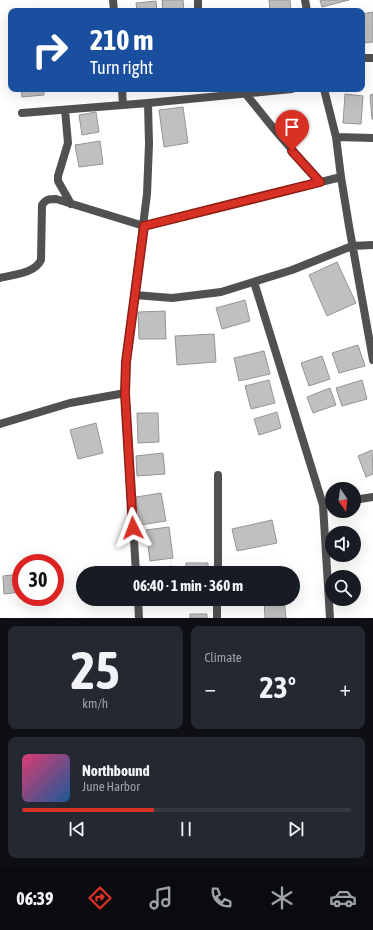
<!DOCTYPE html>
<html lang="en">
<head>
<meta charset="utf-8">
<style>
	body { margin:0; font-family:"Asap Condensed",sans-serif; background:#242831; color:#f1f3f6; height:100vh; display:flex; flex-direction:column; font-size:15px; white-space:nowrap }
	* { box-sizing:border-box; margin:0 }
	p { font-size:13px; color:#9ea1a6 }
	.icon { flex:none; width:22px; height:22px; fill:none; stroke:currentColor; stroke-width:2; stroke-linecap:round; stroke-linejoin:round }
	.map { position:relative; height:618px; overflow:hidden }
	.details { display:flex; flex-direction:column; gap:8px; padding:8px; background:#0d0f14; flex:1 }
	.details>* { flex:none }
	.top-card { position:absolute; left:8px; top:8px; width:357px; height:84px; border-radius:8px; box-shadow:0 4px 16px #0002; background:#1a4fa0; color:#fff; overflow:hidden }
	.needle { width:26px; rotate:166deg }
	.fabs { position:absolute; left:325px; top:482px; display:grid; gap:8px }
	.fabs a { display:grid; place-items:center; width:36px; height:36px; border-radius:50%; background:#171b24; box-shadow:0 4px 16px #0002; font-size:20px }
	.speed { position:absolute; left:12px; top:554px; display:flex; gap:8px; font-size:20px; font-weight:700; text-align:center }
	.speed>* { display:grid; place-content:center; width:52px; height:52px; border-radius:50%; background:#171b24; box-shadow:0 4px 16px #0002; line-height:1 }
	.speed .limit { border:6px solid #d22; background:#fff; color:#111 }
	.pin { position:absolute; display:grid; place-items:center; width:34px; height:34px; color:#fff; margin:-41px -17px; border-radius:50% 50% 50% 0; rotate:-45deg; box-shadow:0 0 4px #0007 }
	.pin .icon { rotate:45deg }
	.me { position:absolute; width:44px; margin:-22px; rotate:357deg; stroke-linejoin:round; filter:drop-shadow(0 0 3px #0008) }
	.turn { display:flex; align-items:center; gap:14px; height:84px; padding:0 16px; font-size:18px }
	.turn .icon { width:52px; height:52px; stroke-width:2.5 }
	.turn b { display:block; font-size:28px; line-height:34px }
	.big { font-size:30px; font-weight:700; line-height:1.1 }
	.details .card { flex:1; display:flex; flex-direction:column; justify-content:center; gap:6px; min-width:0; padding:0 14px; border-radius:8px; background:#242831 }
	.details .dial { align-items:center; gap:0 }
	.dial b { font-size:52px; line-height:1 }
	.song { display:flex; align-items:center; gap:12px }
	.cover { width:48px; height:48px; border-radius:6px; background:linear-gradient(135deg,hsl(340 70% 55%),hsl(210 70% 35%)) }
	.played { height:4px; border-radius:2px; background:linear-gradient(90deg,#d93025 40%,#363941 40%) }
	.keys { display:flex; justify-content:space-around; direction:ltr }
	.heat { display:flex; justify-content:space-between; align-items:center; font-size:22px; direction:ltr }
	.details .tiles { flex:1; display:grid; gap:8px; grid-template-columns:1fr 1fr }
	.card:last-child { grid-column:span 2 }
	.trip { position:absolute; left:76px; top:566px; width:224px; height:40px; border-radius:20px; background:#171b24; box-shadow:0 4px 16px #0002; font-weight:700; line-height:40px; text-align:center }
	.menu { display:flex; height:64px; justify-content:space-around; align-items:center; background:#090b0e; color:#9ea1a6 }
	.menu .icon { width:28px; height:28px }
	.menu .on { color:#d93025 }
	.menu b { font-size:18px; color:#f1f3f6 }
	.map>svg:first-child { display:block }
</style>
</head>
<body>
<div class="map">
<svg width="373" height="618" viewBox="0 0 373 618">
	<rect width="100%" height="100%" fill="#fff"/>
	<path fill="#c0c0c0" stroke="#959595" d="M162 0H183L184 11H163Z
		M269 0H290L291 11H270Z
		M320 0H349L322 7Z
		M156 1 157 11H137L136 3Z
		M373 12V42L362 43V14Z
		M21 89H44V95L22 97Z
		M345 94 363 96 361 124 343 123Z
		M373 94V119H372L370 95Z
		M183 107 188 143 164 147 159 110Z
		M96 112 99 132 82 135 79 115Z
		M100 141 103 164 79 167 75 145Z
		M337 262 356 303 327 316 309 275Z
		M245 300 250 321 222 329 216 308Z
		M165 311 166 339H139L138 312Z
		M214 334 216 362 177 365 175 336Z
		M358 345 365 366 339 373 332 353Z
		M264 351 270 374 239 381 234 358Z
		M322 356 330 379 309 386 301 363Z
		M269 380 275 403 251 409 245 386Z
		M362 380 367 399 342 406 336 388Z
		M330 388 336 405 313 413 307 397Z
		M277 412 281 428 259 435 254 419Z
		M137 413H158L159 442 138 443Z
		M96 423 103 453 78 459 70 430Z
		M372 450 373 474 366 477 358 456Z
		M163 453 165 474 137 476 136 456Z
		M161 493 166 521 140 525 136 497Z
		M272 520 277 543 237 551 232 529Z
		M169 527 173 558 150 561 146 530Z
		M186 563H208V573H186Z
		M172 566 173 573H144V570Z
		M126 567 127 573H105L104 570Z
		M21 574V592L4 594 3 576Z
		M284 599 286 618H265L264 600Z
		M190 614H207V618H190Z"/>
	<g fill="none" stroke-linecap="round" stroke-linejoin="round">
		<path stroke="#515151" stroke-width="8" d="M113 0 114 11
			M198 0V11
			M305 0 307 11
			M362 58H373
			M122 89 123 105
			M324 89 336 137 341 177 349 226 373 360
			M245 93 274 129 320 182
			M65 110 68 143 58 176V181L71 204
			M22 113 148 103 292 89
			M336 137 373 138
			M0 278C14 274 34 274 41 260L42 205C46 199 49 199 56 199L144 226 341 177
			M254 282 323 505 330 618
			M135 295 172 298 221 292 292 270 352 246 373 245
			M0 424 70 403 125 393
			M354 500 373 497
			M323 505 332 503
			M136 573 125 393 126 362 147 194 149 144 148 103
			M218 573V475
			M138 599 139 618
			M217 618V599"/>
	</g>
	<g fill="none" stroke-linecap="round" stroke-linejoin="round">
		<defs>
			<path id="route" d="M133 528 125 393 126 362 144 226 320 182 292 151"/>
		</defs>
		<use href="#route" stroke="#8d1f18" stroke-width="10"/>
		<use href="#route" stroke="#d93025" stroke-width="7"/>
	</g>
</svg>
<div class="fabs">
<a><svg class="needle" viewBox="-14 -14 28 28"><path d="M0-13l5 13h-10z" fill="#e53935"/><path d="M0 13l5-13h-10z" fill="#9ea1a6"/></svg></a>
<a><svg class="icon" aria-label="sound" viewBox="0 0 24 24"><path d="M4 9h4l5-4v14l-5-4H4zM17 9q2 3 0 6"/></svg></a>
<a><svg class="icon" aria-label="search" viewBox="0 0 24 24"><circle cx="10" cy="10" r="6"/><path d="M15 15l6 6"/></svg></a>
</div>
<div class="speed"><div class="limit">30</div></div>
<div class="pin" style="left:292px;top:151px;background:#d93025"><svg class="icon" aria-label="arrive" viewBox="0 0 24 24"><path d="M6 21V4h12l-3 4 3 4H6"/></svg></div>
<svg class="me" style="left:133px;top:528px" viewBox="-20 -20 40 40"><path d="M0-17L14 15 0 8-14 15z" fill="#d93025" stroke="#fff" stroke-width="4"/></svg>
<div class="trip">06:40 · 1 min · 360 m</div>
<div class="top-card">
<div class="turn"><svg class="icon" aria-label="right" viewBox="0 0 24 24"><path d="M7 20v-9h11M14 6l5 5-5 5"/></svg><div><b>210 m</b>Turn right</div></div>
</div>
</div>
<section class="details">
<div class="tiles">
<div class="card dial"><b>25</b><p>km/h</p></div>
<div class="card"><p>Climate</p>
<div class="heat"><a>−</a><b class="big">23°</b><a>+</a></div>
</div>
<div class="card">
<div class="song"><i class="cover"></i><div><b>Northbound</b><p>June Harbor</p></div></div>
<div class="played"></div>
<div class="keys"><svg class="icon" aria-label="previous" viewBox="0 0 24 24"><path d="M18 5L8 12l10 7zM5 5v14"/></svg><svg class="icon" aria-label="pause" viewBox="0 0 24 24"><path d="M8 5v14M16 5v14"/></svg><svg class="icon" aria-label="next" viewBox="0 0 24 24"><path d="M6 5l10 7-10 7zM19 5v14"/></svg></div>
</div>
</div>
</section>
<nav class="menu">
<b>06:39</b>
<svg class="icon on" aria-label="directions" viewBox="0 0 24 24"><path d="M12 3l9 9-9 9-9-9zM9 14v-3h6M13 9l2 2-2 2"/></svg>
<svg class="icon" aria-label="music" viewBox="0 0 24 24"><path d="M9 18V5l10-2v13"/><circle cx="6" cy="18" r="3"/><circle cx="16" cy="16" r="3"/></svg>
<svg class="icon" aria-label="phone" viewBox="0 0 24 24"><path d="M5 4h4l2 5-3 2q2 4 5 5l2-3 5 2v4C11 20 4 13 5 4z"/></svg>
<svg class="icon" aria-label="climate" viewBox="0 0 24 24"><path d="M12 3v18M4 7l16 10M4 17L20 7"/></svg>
<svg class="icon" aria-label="car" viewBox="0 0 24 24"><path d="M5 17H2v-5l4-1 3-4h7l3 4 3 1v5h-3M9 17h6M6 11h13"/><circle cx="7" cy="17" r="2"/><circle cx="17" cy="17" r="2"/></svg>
</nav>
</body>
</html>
